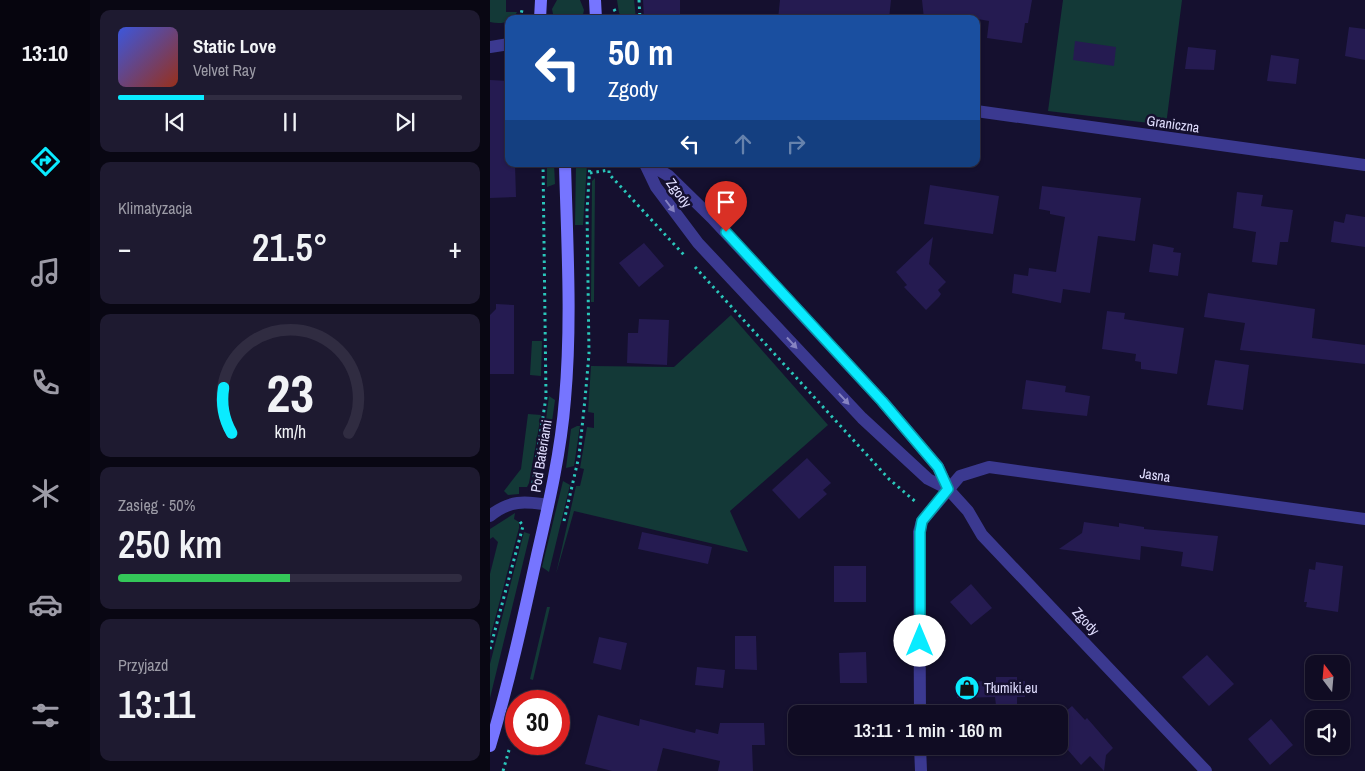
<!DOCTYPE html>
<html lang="pl">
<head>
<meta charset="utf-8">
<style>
	body { margin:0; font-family:"Archivo Narrow",sans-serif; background:#1e1a30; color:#f1f3f6; height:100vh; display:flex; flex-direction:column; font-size:19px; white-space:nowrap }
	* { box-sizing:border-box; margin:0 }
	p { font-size:16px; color:#9c9ba6 }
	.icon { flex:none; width:28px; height:28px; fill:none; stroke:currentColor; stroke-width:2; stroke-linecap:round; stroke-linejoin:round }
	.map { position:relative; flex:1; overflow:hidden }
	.side { display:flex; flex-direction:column; gap:10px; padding:10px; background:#090713; width:400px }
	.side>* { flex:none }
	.top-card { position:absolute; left:15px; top:15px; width:475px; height:152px; border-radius:10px; box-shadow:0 1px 4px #0004,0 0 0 1px #302c41; background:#1a4fa0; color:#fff; overflow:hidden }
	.needle { width:32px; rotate:344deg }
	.controls { position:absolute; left:815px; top:655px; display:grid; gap:10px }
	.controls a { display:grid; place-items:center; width:45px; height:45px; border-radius:10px; background:#100c23; box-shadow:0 1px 4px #0004,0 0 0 1px #302c41; font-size:25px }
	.speed { position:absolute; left:15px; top:690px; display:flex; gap:10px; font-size:25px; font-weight:700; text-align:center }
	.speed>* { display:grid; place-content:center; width:65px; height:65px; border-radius:50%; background:#100c23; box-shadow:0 1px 4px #0004,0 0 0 1px #302c41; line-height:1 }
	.speed .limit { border:8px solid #d22; background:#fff; color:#111 }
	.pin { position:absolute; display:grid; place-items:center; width:42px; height:42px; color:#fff; margin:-51px -21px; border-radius:50% 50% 50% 0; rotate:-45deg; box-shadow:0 0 5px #0007 }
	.pin .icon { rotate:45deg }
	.me { position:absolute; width:55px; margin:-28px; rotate:0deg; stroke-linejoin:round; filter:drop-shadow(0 0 4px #0008) }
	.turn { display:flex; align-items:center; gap:18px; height:105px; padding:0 20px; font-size:22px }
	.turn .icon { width:65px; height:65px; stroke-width:2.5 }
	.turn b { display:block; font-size:35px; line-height:42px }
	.lanes { display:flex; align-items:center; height:48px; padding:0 20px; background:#0003; justify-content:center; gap:25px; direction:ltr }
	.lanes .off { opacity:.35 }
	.big { font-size:38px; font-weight:600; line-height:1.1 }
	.side .tile { flex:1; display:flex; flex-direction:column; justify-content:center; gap:8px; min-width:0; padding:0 18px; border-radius:10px; background:#1e1a30 }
	.side .dial { align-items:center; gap:0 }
	.dial svg { height:130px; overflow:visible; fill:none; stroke:#302c41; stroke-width:7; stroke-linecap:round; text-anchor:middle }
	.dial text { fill:#f1f3f6; stroke:none }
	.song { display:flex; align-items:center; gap:15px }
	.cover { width:60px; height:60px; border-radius:8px; background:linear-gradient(135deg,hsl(230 70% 55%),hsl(10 70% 35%)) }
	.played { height:5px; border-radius:2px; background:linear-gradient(90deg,#0aebff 25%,#302c41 25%) }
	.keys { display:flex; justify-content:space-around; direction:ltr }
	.heat { display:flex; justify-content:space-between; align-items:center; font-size:28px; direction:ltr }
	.charge { height:8px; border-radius:4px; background:linear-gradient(90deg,#34c759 50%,#302c41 0) }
	.trip { position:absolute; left:298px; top:705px; width:280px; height:50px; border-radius:10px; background:#100c23; box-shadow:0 1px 4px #0004,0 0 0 1px #302c41; font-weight:600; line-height:50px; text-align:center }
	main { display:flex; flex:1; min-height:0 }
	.tab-bar { display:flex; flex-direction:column; width:90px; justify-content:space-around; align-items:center; background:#06050e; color:#9c9ba6 }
	.tab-bar .icon { width:35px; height:35px }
	.tab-bar .current { color:#0aebff }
	.tab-bar b { font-size:22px; color:#f1f3f6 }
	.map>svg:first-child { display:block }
</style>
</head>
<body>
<main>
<nav class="tab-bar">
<b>13:10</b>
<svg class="icon current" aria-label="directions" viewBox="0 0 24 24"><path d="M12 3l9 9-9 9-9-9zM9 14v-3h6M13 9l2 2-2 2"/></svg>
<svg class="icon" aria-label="music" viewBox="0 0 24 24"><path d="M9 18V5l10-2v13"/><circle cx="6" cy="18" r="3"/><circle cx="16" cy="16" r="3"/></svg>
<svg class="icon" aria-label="phone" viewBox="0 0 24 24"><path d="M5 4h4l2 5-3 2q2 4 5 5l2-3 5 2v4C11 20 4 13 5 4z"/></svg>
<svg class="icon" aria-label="climate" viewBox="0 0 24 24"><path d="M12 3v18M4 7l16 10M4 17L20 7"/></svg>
<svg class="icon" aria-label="car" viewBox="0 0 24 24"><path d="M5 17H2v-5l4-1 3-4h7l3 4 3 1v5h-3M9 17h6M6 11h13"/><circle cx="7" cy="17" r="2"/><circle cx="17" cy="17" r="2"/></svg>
<svg class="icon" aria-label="filters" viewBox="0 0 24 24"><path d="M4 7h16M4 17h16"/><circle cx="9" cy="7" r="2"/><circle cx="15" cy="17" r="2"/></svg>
</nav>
<section class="side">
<div class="tile">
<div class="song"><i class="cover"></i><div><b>Static Love</b><p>Velvet Ray</p></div></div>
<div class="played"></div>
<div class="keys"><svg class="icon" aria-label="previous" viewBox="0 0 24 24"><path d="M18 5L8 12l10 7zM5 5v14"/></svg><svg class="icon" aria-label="pause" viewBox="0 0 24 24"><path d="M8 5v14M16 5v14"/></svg><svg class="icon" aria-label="next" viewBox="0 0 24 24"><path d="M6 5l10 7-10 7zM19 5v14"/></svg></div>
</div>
<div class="tile"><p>Klimatyzacja</p>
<div class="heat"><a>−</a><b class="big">21.5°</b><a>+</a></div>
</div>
<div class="tile dial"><svg viewBox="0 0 100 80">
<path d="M14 69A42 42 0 1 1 86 69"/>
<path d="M14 69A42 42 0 0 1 9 41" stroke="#0aebff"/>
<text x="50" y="56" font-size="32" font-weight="700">23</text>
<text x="50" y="72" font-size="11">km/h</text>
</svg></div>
<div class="tile"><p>Zasięg · 50%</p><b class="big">250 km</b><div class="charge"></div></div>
<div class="tile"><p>Przyjazd</p><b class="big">13:11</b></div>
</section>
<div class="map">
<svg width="875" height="771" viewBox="0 0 875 771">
	<rect width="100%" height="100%" fill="#15102f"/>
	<path fill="#133937" d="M0 0H16V12H27C22 22 12 25 0 22Z
		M67 0H90L94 10 92 19H64L62 9Z
		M127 0H144L146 19 134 18 129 13Z
		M573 0H692L676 125 558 111Z
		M57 164H64L65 184 57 187Z
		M86 164H97L93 225H85Z
		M105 178V180L104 302H101L102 181Z
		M241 315 338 425 240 511 258 552 84 511 66 574 86 486H90L94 469 90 468 97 427 104 428V413L98 412 101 366 184 367Z
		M42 341H52L51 376 40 375Z
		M59 396 65 400 56 464H53L51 458Z
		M38 414 51 415 39 483 37 487H29V494L18 495 14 491 31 469Z
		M87 426H90L84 466 76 468 81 429Z
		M73 481 80 485 59 572 52 567Z
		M25 513 24 519 29 522V528L0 638V574L8 542 3 537 0 539V529Z
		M34 532 40 534 0 698V664Z
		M57 607H60L43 680 40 679Z"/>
	<path fill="#251b51" d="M153 0H190V17L154 18Z
		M290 0H401L399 19H288Z
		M432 0H542L538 23H535L532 43 497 38 499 21 465 15V19H434Z
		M859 27 875 29V60L855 56Z
		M585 41 626 47 624 66 583 60Z
		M698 47 726 50 724 70 695 69Z
		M781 55 809 59 806 84 777 81Z
		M0 80 19 81V164H25L26 197 0 198Z
		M440 185 509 196 503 234 434 224Z
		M552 186 651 198 645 241 608 236 600 293 573 289 571 303 522 293 524 274 538 276 539 268 566 272 575 217 560 214V211L549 209Z
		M747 192 773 195 771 206 803 210 798 242H790L787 265 762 262 766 232 743 228Z
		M856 214 875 217V247L841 242 844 221 854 223Z
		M443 237 439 264 456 282 448 290 451 294 449 297 436 310 414 287 417 285 406 272Z
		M154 243 174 266 149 287 129 263Z
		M663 244 684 248 683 252 691 253 688 276 659 272Z
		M718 293 825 309 822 338 875 345V364L750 350 755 323 714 317Z
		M6 304 24 305V374H0V315L6 309Z
		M617 311 635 313 634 319 694 328 687 374 651 369V362L645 361 646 354 612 349Z
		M149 319 179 320 177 365 137 363 138 333H148Z
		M725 360 759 365 753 410 717 405Z
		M536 380 576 386 575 392 600 396 597 416 532 409Z
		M317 458 341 483 333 490 337 494 309 519 282 490Z
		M594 522 629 527V523L654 527V529L728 536 723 571 691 566 693 552 651 546 650 560 569 549 592 533Z
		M152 532 222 547 218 564 148 549Z
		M826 562 853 566 848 612 816 607 817 602H814L819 569 825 570Z
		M344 566H376V602H344Z
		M481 584 502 608 481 625 460 602Z
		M245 636H266L267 670 245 669Z
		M109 637 137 643 131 670 103 663Z
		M376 652 377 683H350L349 653Z
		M717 655 744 684 719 706 692 677Z
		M207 667 235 670 233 688 205 685Z
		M506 677H527V681H535V697H527V714H507L505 697 467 698 468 682 506 681Z
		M582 706 595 720 597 718 623 748 616 755 614 771 600 756 591 765 577 749 579 747 569 736V717Z
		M108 715 149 726 150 719 205 733 206 729 228 734 230 723H274L275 745H262L263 771H228L230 761 173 748 167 771H122L95 764Z
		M781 719 803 745 780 765 758 739Z"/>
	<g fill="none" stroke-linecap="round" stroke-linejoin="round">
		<path stroke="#2ac7bb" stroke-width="3" stroke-dasharray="2.5 4" stroke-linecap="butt" d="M149 0 150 19
			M124 9 129 19
			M30 19 32 10
			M119 164V174L194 255
			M100 173 119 170
			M205 267 399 479 427 503
			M43 483 56 397 53 164
			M74 521 89 456 95 399 99 354 97 211 100 164
			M0 649 33 526 29 520
			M13 771 19 750"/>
		<path stroke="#3b3990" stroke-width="12" d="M0 47 19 44
			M486 111 875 165
			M155 164 166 187 208 243 372 418 438 479 458 489
			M159 164 179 176 222 218 392 401 448 467 458 489 478 511 492 535 716 771
			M0 516C19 500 35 501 58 505
			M430 714 429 532 432 521 470 476 499 467 875 519
			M430 746 431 771"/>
		<path stroke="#7675ff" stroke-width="12" d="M105 0 106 19
			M50 19 51 0
			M0 746C19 683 33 619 47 555 59 503 71 451 75 399 82 321 77 241 75 164"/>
	</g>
	<defs><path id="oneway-solid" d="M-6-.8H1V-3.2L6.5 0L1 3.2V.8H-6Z" transform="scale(1.25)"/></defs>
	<g fill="#8683c2">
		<use href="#oneway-solid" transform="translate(180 206) rotate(53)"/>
		<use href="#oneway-solid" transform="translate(302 343) rotate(47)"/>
		<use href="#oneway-solid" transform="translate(354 399) rotate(47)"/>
	</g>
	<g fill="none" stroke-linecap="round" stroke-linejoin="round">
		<defs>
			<path id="route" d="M236 232 392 401 448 467 458 489 432 521 430 532V641"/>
		</defs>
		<use href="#route" stroke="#0699a6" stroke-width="12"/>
		<use href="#route" stroke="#0aebff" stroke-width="9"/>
	</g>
	<defs>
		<symbol id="shop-disc" viewBox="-11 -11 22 22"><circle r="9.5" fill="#0aebff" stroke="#15102f"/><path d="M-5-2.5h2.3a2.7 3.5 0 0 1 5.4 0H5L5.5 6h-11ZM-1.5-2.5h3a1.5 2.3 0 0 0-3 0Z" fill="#111"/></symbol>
	</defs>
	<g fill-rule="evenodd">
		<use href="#shop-disc" x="463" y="674" width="28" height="28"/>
	</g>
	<g text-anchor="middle" stroke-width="5" stroke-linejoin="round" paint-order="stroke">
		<g font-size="14" fill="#e1deff" stroke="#15102f">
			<text transform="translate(683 124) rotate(8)" y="5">Graniczna</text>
			<text transform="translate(189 193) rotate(54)" y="5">Zgody</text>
			<text transform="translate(51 456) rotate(-81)" y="5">Pod Bateriami</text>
			<text transform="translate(665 475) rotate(8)" y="5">Jasna</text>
			<text transform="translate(596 621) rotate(47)" y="5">Zgody</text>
		</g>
		<g font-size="14" fill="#e1deff" stroke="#15102f" text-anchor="start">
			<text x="494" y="693">Tłumiki.eu</text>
		</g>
	</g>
</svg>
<div class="controls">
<a><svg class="needle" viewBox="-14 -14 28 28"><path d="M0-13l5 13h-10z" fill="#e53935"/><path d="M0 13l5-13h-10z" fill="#9c9ba6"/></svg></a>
<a><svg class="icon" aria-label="sound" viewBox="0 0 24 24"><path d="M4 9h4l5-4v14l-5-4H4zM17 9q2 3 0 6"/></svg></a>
</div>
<div class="speed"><div class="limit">30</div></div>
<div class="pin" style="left:236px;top:232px;background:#d93025"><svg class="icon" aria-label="arrive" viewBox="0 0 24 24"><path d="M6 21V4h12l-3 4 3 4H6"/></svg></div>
<svg class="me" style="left:430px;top:641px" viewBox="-20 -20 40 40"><circle r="19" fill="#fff"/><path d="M0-13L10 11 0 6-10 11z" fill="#0aebff"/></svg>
<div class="trip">13:11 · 1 min · 160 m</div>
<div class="top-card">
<div class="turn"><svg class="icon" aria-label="left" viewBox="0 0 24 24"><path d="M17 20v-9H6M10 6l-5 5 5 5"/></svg><div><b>50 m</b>Zgody</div></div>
<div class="lanes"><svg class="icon" aria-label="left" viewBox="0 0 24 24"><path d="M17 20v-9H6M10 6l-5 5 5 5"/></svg><svg class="icon off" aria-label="ahead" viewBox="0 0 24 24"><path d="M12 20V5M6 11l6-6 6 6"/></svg><svg class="icon off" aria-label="right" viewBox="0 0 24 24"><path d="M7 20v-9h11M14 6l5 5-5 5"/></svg></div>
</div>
</div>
</main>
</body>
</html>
